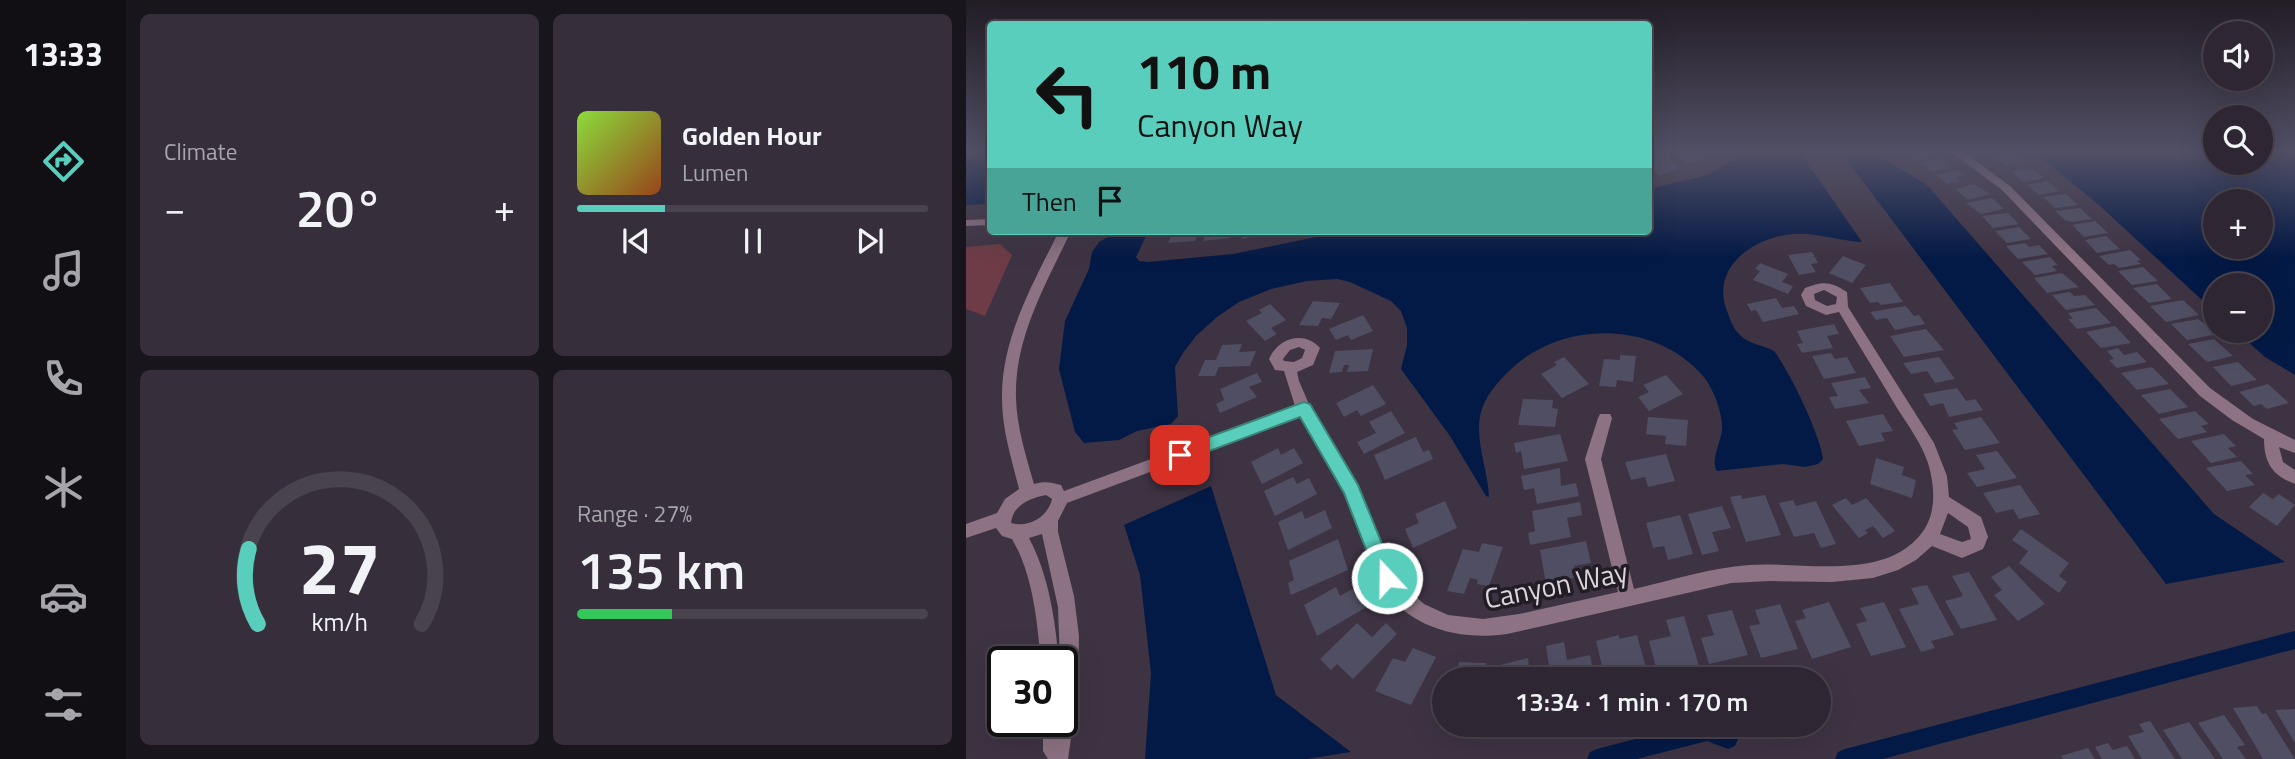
<!DOCTYPE html>
<html lang="en">
<head>
<meta charset="utf-8">
<style>
	body { margin:0; font-family:"Titillium Web",sans-serif; background:#362e3a; color:#f1f3f6; height:100vh; display:flex; flex-direction:column; font-size:26px; white-space:nowrap }
	* { box-sizing:border-box; margin:0 }
	p { font-size:23px; color:#a7a5ac }
	.icon { flex:none; width:38px; height:38px; fill:none; stroke:currentColor; stroke-width:2; stroke-linecap:round; stroke-linejoin:round }
	.map { position:relative; flex:1; overflow:hidden }
	.details { display:flex; flex-direction:column; gap:14px; padding:14px; background:#19151c; width:840px }
	.details>* { flex:none }
	.banner { position:absolute; left:21px; top:21px; width:665px; height:214px; border-radius:7px; box-shadow:0 7px 28px #0002,0 0 0 2px #49434d; background:#5acebd; color:#111; overflow:hidden }
	.buttons { position:absolute; left:1237px; top:21px; display:grid; gap:14px }
	.buttons a { display:grid; place-items:center; width:70px; height:70px; border-radius:50%; background:#2e2632; box-shadow:0 7px 28px #0002,0 0 0 2px #49434d; font-size:35px }
	.speed { position:absolute; left:21px; top:646px; display:flex; gap:14px; font-size:35px; font-weight:700; text-align:center }
	.speed>* { display:grid; place-content:center; width:91px; height:91px; border-radius:50%; background:#2e2632; box-shadow:0 7px 28px #0002,0 0 0 2px #49434d; line-height:1 }
	.speed .limit { border:4px solid #111; border-radius:10px; background:#fff; color:#111 }
	.pin { position:absolute; display:grid; place-items:center; width:60px; height:60px; color:#fff; margin:-30px; border-radius:14px; box-shadow:0 4px 10px #0006 }
	.me { position:absolute; width:77px; margin:-38px; rotate:339deg; stroke-linejoin:round; filter:drop-shadow(0 0 5px #0008) }
	.turn { display:flex; align-items:center; gap:24px; height:147px; padding:0 35px; font-size:32px }
	.turn .icon { width:91px; height:91px; stroke-width:2.5 }
	.turn b { display:block; font-size:49px; line-height:60px }
	.then { display:flex; align-items:center; height:66px; padding:0 35px; background:#0003; gap:14px; font-size:26px }
	.big { font-size:52px; font-weight:600; line-height:1.1 }
	.details .tile { flex:1; display:flex; flex-direction:column; justify-content:center; gap:10px; min-width:0; padding:0 24px; border-radius:10px; background:#362e3a }
	.details .dial { align-items:center; gap:0 }
	.dial svg { height:182px; overflow:visible; fill:none; stroke:#49434d; stroke-width:7; stroke-linecap:round; text-anchor:middle }
	.dial text { fill:#f1f3f6; stroke:none }
	.song { display:flex; align-items:center; gap:21px }
	.cover { width:84px; height:84px; border-radius:10px; background:linear-gradient(135deg,hsl(90 70% 55%),hsl(20 70% 35%)) }
	.played { height:7px; border-radius:4px; background:linear-gradient(90deg,#5acebd 25%,#49434d 25%) }
	.keys { display:flex; justify-content:space-around; direction:ltr }
	.heat { display:flex; justify-content:space-between; align-items:center; font-size:38px; direction:ltr }
	.charge { height:10px; border-radius:5px; background:linear-gradient(90deg,#34c759 27%,#49434d 0) }
	.details .tiles { flex:1; display:grid; gap:14px; grid-template-columns:repeat(2,1fr) }
	.trip { position:absolute; left:466px; top:667px; width:399px; height:70px; border-radius:35px; background:#2e2632; box-shadow:0 7px 28px #0002,0 0 0 2px #49434d; font-weight:600; line-height:70px; text-align:center }
	main { display:flex; flex:1; min-height:0 }
	.menu { display:flex; flex-direction:column; width:126px; justify-content:space-around; align-items:center; background:#120f14; color:#a7a5ac }
	.menu .icon { width:49px; height:49px }
	.menu .current { color:#5acebd }
	.menu b { font-size:32px; color:#f1f3f6 }
	.map>svg:first-child { display:block }
</style>
</head>
<body>
<main>
<nav class="menu">
<b>13:33</b>
<svg class="icon current" aria-label="directions" viewBox="0 0 24 24"><path d="M12 3l9 9-9 9-9-9zM9 14v-3h6M13 9l2 2-2 2"/></svg>
<svg class="icon" aria-label="music" viewBox="0 0 24 24"><path d="M9 18V5l10-2v13"/><circle cx="6" cy="18" r="3"/><circle cx="16" cy="16" r="3"/></svg>
<svg class="icon" aria-label="phone" viewBox="0 0 24 24"><path d="M5 4h4l2 5-3 2q2 4 5 5l2-3 5 2v4C11 20 4 13 5 4z"/></svg>
<svg class="icon" aria-label="climate" viewBox="0 0 24 24"><path d="M12 3v18M4 7l16 10M4 17L20 7"/></svg>
<svg class="icon" aria-label="car" viewBox="0 0 24 24"><path d="M5 17H2v-5l4-1 3-4h7l3 4 3 1v5h-3M9 17h6M6 11h13"/><circle cx="7" cy="17" r="2"/><circle cx="17" cy="17" r="2"/></svg>
<svg class="icon" aria-label="filters" viewBox="0 0 24 24"><path d="M4 7h16M4 17h16"/><circle cx="9" cy="7" r="2"/><circle cx="15" cy="17" r="2"/></svg>
</nav>
<section class="details">
<div class="tiles">
<div class="tile"><p>Climate</p>
<div class="heat"><a>−</a><b class="big">20°</b><a>+</a></div>
</div>
<div class="tile">
<div class="song"><i class="cover"></i><div><b>Golden Hour</b><p>Lumen</p></div></div>
<div class="played"></div>
<div class="keys"><svg class="icon" aria-label="previous" viewBox="0 0 24 24"><path d="M18 5L8 12l10 7zM5 5v14"/></svg><svg class="icon" aria-label="pause" viewBox="0 0 24 24"><path d="M8 5v14M16 5v14"/></svg><svg class="icon" aria-label="next" viewBox="0 0 24 24"><path d="M6 5l10 7-10 7zM19 5v14"/></svg></div>
</div>
<div class="tile dial"><svg viewBox="0 0 100 80">
<path d="M14 69A42 42 0 1 1 86 69"/>
<path d="M14 69A42 42 0 0 1 10 36" stroke="#5acebd"/>
<text x="50" y="56" font-size="32" font-weight="700">27</text>
<text x="50" y="72" font-size="11">km/h</text>
</svg></div>
<div class="tile"><p>Range · 27%</p><b class="big">135 km</b><div class="charge"></div></div>
</div>
</section>
<div class="map">
<svg width="1329" height="759" viewBox="0 0 1329 759">
	<rect width="100%" height="100%" fill="#3e3343"/>
	<path fill="#6d3c46" d="M34 244 46 255 19 316 0 309V247Z"/>
	<path fill="#041a46" fill-rule="evenodd" d="M0 151H24V204L0 205Z
		M783 151H833L896 242C873 241 850 232 827 234 787 237 744 268 761 311 764 319 767 329 774 335 783 344 797 345 808 351 824 372 854 434 857 459L852 464 839 467 817 464 751 471C744 461 755 442 756 430 757 414 748 389 737 376 688 319 592 320 541 373 530 384 519 397 515 412 508 440 522 469 523 497L520 496 484 436 435 369 441 345V328L435 311 425 301 384 282 371 279 341 281 305 289 273 302 251 317 230 336 217 353 209 367 212 416 205 424 171 431 153 440 118 443 109 432 93 369 99 321 123 269 126 252 133 242 142 237 180 236 170 257 173 261 182 262 267 254 379 231H682L683 189 742 175Z
		M874 151H905L961 185 1248 514 1319 562 1200 584Z
		M1063 151H1249L1250 163H1295V151H1329V375L1299 357 1270 331H1295V285H1250L1249 312 1134 206 1087 167ZM1250 201H1295V247H1250Z
		M245 486 310 695 385 752 341 759H179L185 673 174 575 158 525Z"/>
	<g fill="none" stroke-linecap="round" stroke-linejoin="round">
		<path fill="#041a46" fill-rule="evenodd" d="M1329 631V649L917 759H869L872 752 879 749Z
			M727 724H750L769 732 772 739 769 746 762 749 741 741 671 759H621L624 752 631 749Z"/>
	</g>
	<path fill="#504e62" d="M713 151H731L740 157 722 164 712 156 717 154Z
		M942 151H966L969 153 952 161 937 153Z
		M700 152 713 169 693 176 683 162 695 160 690 155Z
		M1045 152 1058 160 1042 166 1026 158Z
		M973 157 986 166 967 172 954 163Z
		M1066 168 1078 178 1057 182 1046 172Z
		M993 170 999 175 990 177 994 181 981 184 970 175Z
		M1081 181 1093 191 1073 195 1061 185Z
		M1008 184 1024 194 1002 200 989 189Z
		M1100 194 1112 205 1089 208 1077 197Z
		M1026 198 1038 209 1015 214 1000 203Z
		M1114 208 1126 219 1107 222 1099 220 1089 211Z
		M1042 213 1053 224 1027 228 1016 216Z
		M1129 221 1142 233 1118 237 1106 225Z
		M1053 227 1065 239 1041 243 1029 231Z
		M207 231H233L229 241 202 243Z
		M240 231H266L264 238 237 241Z
		M276 231H303L304 233 276 239Z
		M1140 236 1154 249 1131 253 1119 240Z
		M1059 243 1063 247 1073 245 1082 254 1052 259 1040 246Z
		M1164 250 1175 260 1171 261 1175 264 1153 268 1148 264 1143 265 1133 256Z
		M846 252 852 263 845 264 850 272 833 275 822 255Z
		M877 256 900 265 886 283 863 273Z
		M1084 257 1092 265 1086 266 1091 271 1069 275 1056 262Z
		M794 263 822 274 816 282 827 286 822 294 787 280 794 271 789 269Z
		M1177 267 1192 281 1166 285 1152 271Z
		M1096 273 1113 287 1081 293 1068 278Z
		M924 283 937 302 915 305 912 302 904 303 894 288Z
		M1191 284 1206 299 1183 303 1167 288Z
		M1104 292 1108 296 1119 295 1129 305 1100 310 1086 295Z
		M810 298 816 308 828 306 833 314 797 322 790 310 785 311 781 304Z
		M1217 300 1233 315 1200 322 1184 306Z
		M347 301 374 303 365 319 356 318 352 326 333 325Z
		M304 304 320 320 305 328 311 334 299 341 280 321 296 313 293 310Z
		M940 306 948 316 953 315 959 324 929 330 921 318 910 320 904 312Z
		M1130 308 1145 323 1111 329 1102 319H1107L1102 313Z
		M397 315 407 331 385 340 382 335 370 340 363 329Z
		M1232 319 1252 334 1221 340 1205 324Z
		M868 324 873 334 861 336 867 348 836 353 831 344 837 343 831 331Z
		M1149 326 1165 343 1135 348 1120 332Z
		M960 329 978 350 938 357 924 336Z
		M1248 339 1267 356 1241 362 1222 344Z
		M276 344 273 352 290 351 284 366 253 367 249 376H232L239 360H250L256 345Z
		M1152 348 1158 355 1171 352 1181 362 1151 368 1143 360 1148 359 1141 351Z
		M407 349 402 371 381 372 383 365H378L376 372 363 373 369 351Z
		M865 353 869 359 881 357 890 373 858 379 846 356Z
		M654 355 670 356 667 382 651 380 650 387 633 386 638 359 654 360Z
		M598 357 623 384 596 398 575 374 591 365 588 362Z
		M973 357 989 379 969 383 961 371 945 374 937 363Z
		M1272 362 1291 380 1265 386 1247 367Z
		M1186 367 1203 384 1171 390 1155 373Z
		M291 373 296 382 283 387 291 397 254 413 250 404 258 400 254 389Z
		M700 375 717 394 683 411 672 397 683 392 677 385Z
		M899 377 905 388 893 390 903 403 869 409 863 397 872 396 865 383Z
		M1302 384 1323 403 1301 409 1295 404 1288 406 1273 392Z
		M407 385 420 404 395 416 391 410 378 417 370 403Z
		M991 388 1000 401 1009 399 1017 410 983 417 977 403 964 406 957 394Z
		M1204 389 1222 407 1193 414 1175 395Z
		M557 399 587 400 586 408 592 409 589 427 552 425Z
		M425 411 439 433 398 454 391 442 410 433 403 422Z
		M1229 411 1243 424 1235 426 1241 432 1212 439 1193 419Z
		M917 414 927 431 915 433 919 441 893 446 880 421Z
		M682 417 722 420 720 446 699 444 700 436 680 434Z
		M1015 417 1034 443 999 450 986 430 992 429 988 423Z
		M594 434 602 461 558 469 555 451 550 453 548 443Z
		M1258 434 1270 446 1262 448 1271 457 1245 463 1225 441Z
		M450 437 457 452 463 450 467 459 419 480 408 455Z
		M312 448 315 455 328 448 337 463 296 484 285 462Z
		M1031 451 1051 478 1011 487 1001 473 1019 469 1010 455Z
		M700 454 709 481 682 487 679 477 665 480 659 462Z
		M910 458 938 467 936 475 950 480 946 498 904 484Z
		M1275 461 1287 474 1279 475 1289 485 1261 491 1240 468Z
		M594 468 595 486 610 483 613 496 571 504 568 488 558 490 555 476Z
		M327 477 331 484 343 478 351 494 309 516 298 491Z
		M1054 485 1074 514 1053 519 1047 509 1030 513 1017 493Z
		M1297 493 1307 499 1313 494 1329 505 1311 526 1283 507Z
		M775 495 776 499 799 495 815 535 780 542 764 497Z
		M880 498 886 505 900 498 929 531 917 538 907 526 899 530 902 533 893 538 866 505Z
		M827 500 830 506 850 501 870 544 855 548 848 533 828 537 813 503Z
		M479 501 491 528 447 548 439 529 453 523 449 514Z
		M614 502 616 515 601 518 605 537 564 545 562 533 569 531 566 511Z
		M756 506 765 528 746 532 753 551 736 555 722 514Z
		M359 510 366 528 322 550 312 522 336 511 339 519Z
		M714 515 727 554 702 560 698 546 687 548 680 523Z
		M1055 529 1103 563 1093 576 1101 582 1093 593 1053 563 1062 551 1046 540Z
		M372 539 382 570 325 595 322 583 328 580 323 561Z
		M620 541 625 563 608 566 611 577 580 584 574 550Z
		M516 543 537 547 523 586 511 584 512 580 504 578 498 594 481 591 497 549 513 552Z
		M1043 566 1079 604 1052 621 1028 595 1036 590 1025 577Z
		M1003 572 1031 620 995 629 979 601 997 596 986 576Z
		M961 585 988 635 965 641 969 648 955 652 933 609 953 604 945 588Z
		M370 587 374 596 390 587 399 608 351 636 338 605Z
		M863 602 885 647 846 659 829 621 840 618 836 610Z
		M918 602 940 647 905 656 890 624 901 621 894 608Z
		M814 604 832 649 795 658 783 626 794 624 789 610Z
		M766 610 782 655 743 664 735 638 748 635 741 615Z
		M718 616 734 669 708 675 709 679H693L683 641 705 636 700 620Z
		M391 623 406 637 420 623 431 634 387 679 371 664 365 670 354 659Z
		M653 635V639L671 635 683 679H639L630 641Z
		M598 642 601 660 624 655 629 679H585L580 646Z
		M447 648 470 657 445 705 409 691 427 658 439 662Z
		M562 658 563 667 573 665 575 679H531L530 666Z
		M493 662 520 663 517 679H478V713L468 712 477 674 490 676Z
		M1291 706 1296 714 1300 713 1329 759H1297L1267 708Z
		M1329 709V743L1309 710Z
		M1258 715 1279 745 1271 747 1280 759H1257L1232 723Z
		M1184 721 1209 759H1176L1162 736 1178 732 1173 724Z
		M1223 722 1249 759H1216L1197 730Z
		M1142 743 1147 750 1161 746 1169 759H1136L1129 747Z
		M1122 748 1129 759H1097L1095 756Z"/>
	<g fill="none" stroke-linecap="round" stroke-linejoin="round">
		<path fill="#8c7282" fill-rule="evenodd" d="M984 151H996L1044 186 1244 388 1287 419 1329 440V453L1313 447 1317 462 1329 470V484C1307 476 1298 463 1298 439L1266 420 1234 396 1036 190Z
			M24 219V225L0 226V220Z
			M93 231H105C80 284 48 338 50 399 51 428 60 456 68 484 78 481 85 482 95 485L98 491 329 406 318 371 309 370 303 359C312 338 338 330 354 348L347 365 331 372 333 381 345 409 393 488 428 573 441 589 458 604 482 615 517 619 553 614 652 592 619 459 632 418 634 414H644L646 418 635 459 668 589C706 580 744 568 783 565 836 561 917 582 955 534 971 514 969 487 962 463 955 443 942 425 931 408 912 376 892 344 873 312L860 315 840 306 835 295 839 288C857 281 864 281 881 292L882 307 968 443 981 476 983 497 1015 517 1022 537 1017 549 996 558 966 546 950 560 932 570 907 578 866 582 804 581 765 583 541 634C494 641 441 628 415 584 400 559 394 526 382 499 370 470 350 444 334 416L101 503 92 521V532L108 596 113 636 112 689 102 759H82L77 751V721H96V662H94L92 607 76 534 63 538C83 576 89 619 93 662H75C71 620 67 575 46 539L36 536 30 528 0 538V524L31 513 39 499 53 489C46 460 36 430 36 399 35 338 67 284 93 231ZM858 290 871 297 870 304 861 306 849 300 848 294ZM333 347 339 350 336 358 328 362 318 361 317 359 324 350ZM80 495 86 499C82 517 63 528 45 523 47 505 64 498 80 495ZM982 513 1002 527 1005 539 996 542 974 534Z"/>
	</g>
	<linearGradient id="sky" x2="0" y2="1"><stop stop-color="#221c25"/><stop offset="0.59" stop-color="#525066"/><stop offset="1" stop-color="#525066" stop-opacity="0"/></linearGradient>
	<rect width="1329" height="257" fill="url(#sky)"/>
	<path fill="#5acebd" stroke="#3a867b" stroke-width="2" d="M338 402 344 404 392 485 430 578 428 585 421 587 414 585 378 493 334 417 214 462 208 460 206 455 208 450Z"/>
	<g text-anchor="middle" stroke-width="7" stroke-linejoin="round" paint-order="stroke">
		<g font-size="28" fill="#dcd5e0" stroke="#221d24">
			<text transform="translate(590 585) rotate(-11)" y="10">Canyon Way</text>
		</g>
	</g>
</svg>
<div class="buttons">
<a><svg class="icon" aria-label="sound" viewBox="0 0 24 24"><path d="M4 9h4l5-4v14l-5-4H4zM17 9q2 3 0 6"/></svg></a>
<a><svg class="icon" aria-label="search" viewBox="0 0 24 24"><circle cx="10" cy="10" r="6"/><path d="M15 15l6 6"/></svg></a>
<a>+</a>
<a>−</a>
</div>
<div class="speed"><div class="limit">30</div></div>
<div class="pin" style="left:214px;top:455px;background:#d93025"><svg class="icon" aria-label="arrive" viewBox="0 0 24 24"><path d="M6 21V4h12l-3 4 3 4H6"/></svg></div>
<svg class="me" style="left:421px;top:578px" viewBox="-20 -20 40 40"><circle r="17" fill="#5acebd" stroke="#fff" stroke-width="3"/><path d="M0-11L8 9 0 5-8 9z" fill="#fff"/></svg>
<div class="trip">13:34 · 1 min · 170 m</div>
<div class="banner">
<div class="turn"><svg class="icon" aria-label="left" viewBox="0 0 24 24"><path d="M17 20v-9H6M10 6l-5 5 5 5"/></svg><div><b>110 m</b>Canyon Way</div></div>
<div class="then">Then<svg class="icon" aria-label="arrive" viewBox="0 0 24 24"><path d="M6 21V4h12l-3 4 3 4H6"/></svg></div>
</div>
</div>
</main>
</body>
</html>
